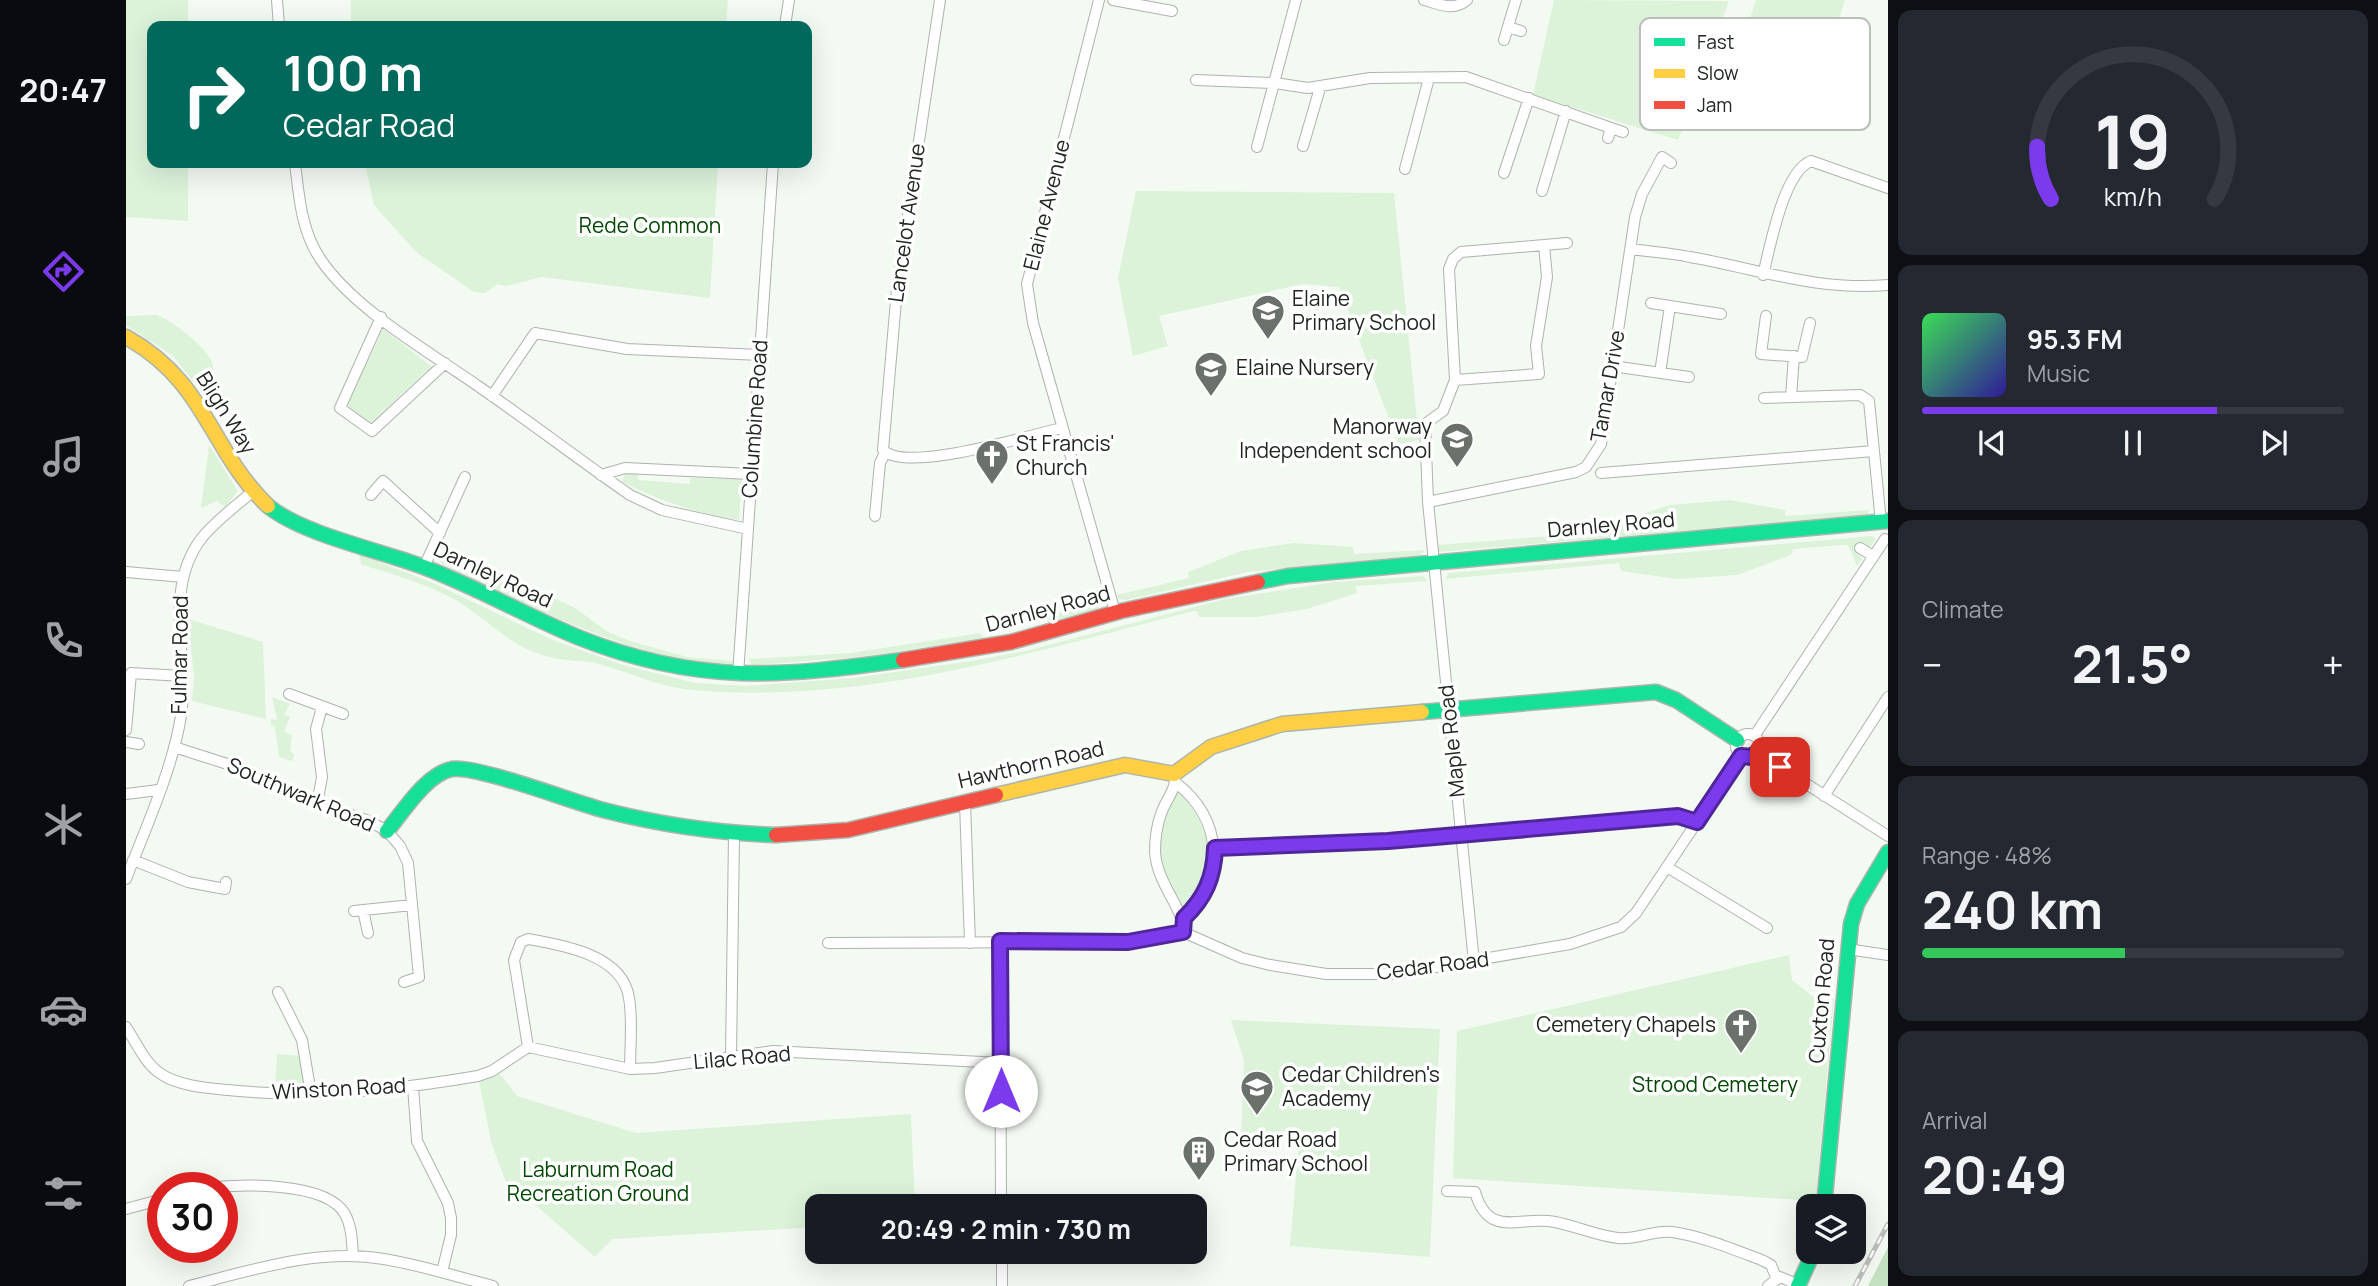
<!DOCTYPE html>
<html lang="en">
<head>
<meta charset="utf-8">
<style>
	body { margin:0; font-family:Manrope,sans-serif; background:#242831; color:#f1f3f6; height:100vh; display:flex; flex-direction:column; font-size:26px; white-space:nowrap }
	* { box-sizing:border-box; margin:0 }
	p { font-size:23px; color:#9ea1a6 }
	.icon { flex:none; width:38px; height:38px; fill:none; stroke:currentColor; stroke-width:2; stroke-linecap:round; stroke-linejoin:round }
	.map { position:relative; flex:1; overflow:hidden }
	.drawer { display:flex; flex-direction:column; gap:10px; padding:10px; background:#0d0f14; width:490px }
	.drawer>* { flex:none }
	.top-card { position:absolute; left:21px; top:21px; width:665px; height:147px; border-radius:14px; box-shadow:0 7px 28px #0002; background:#00695c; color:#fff; overflow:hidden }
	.tools { position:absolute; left:1670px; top:1194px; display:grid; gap:14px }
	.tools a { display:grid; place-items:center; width:70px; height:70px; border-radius:14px; background:#171b24; box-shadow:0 7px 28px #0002; font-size:35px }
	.speed { position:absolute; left:21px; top:1172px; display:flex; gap:14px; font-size:35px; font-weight:700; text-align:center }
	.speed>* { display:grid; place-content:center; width:91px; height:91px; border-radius:50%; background:#171b24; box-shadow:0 7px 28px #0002; line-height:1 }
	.speed .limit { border:10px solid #d22; background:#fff; color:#111 }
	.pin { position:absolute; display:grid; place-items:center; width:60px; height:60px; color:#fff; margin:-30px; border-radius:14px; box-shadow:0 4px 10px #0006 }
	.me { position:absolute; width:77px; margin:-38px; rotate:0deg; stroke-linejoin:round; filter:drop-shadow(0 0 5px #0008) }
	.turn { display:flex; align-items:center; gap:24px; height:147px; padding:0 21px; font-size:32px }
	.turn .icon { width:91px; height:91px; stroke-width:2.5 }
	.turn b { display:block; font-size:49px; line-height:60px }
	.big { font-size:52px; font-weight:700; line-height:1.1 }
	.drawer .card { flex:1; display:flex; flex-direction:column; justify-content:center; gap:10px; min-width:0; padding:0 24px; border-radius:14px; background:#242831 }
	.drawer .dial { align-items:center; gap:0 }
	.dial svg { height:182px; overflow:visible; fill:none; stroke:#363941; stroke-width:7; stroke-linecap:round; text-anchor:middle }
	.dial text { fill:#f1f3f6; stroke:none }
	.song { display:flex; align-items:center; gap:21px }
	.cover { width:84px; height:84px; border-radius:10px; background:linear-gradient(135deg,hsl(130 70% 55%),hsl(250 70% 35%)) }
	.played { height:7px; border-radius:4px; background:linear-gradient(90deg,#7c3aed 70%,#363941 70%) }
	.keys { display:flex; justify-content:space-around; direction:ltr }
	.heat { display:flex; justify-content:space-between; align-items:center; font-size:38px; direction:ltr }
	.charge { height:10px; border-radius:5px; background:linear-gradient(90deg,#34c759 48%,#363941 0) }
	.trip { position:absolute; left:679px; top:1194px; width:402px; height:70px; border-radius:14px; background:#171b24; box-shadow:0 7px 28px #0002; font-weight:700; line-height:70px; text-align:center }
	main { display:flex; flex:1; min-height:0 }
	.tab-bar { display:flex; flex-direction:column; width:126px; justify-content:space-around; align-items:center; background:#090b0e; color:#9ea1a6 }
	.tab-bar .icon { width:49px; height:49px }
	.tab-bar .current { color:#7c3aed }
	.tab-bar b { font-size:32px; color:#f1f3f6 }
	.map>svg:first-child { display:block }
</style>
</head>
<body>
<main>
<nav class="tab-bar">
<b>20:47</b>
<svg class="icon current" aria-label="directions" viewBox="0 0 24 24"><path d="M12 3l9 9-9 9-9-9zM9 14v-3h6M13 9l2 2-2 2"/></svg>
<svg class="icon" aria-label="music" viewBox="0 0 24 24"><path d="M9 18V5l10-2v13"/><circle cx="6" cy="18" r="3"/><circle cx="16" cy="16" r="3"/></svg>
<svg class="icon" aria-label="phone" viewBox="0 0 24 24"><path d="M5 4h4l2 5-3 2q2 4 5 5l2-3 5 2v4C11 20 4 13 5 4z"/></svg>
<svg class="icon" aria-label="climate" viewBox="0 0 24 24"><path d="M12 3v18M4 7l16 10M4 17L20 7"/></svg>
<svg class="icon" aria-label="car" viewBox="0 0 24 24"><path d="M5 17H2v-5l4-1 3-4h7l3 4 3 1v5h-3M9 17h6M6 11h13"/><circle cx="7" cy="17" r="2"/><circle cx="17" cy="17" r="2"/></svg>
<svg class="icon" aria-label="filters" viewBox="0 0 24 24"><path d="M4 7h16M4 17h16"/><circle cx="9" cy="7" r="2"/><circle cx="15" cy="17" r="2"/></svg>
</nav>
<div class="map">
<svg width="1762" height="1286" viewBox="0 0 1762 1286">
	<rect width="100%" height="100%" fill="#f3faf2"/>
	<path fill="#dcf3da" d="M0 0H62V26H26V163H62V221L0 217Z
		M225 0H602L600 26H225Z
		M1428 0 1603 1 1552 140 1407 95Z
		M1630 0H1719L1680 121 1599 94Z
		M239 163H592L584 298 416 277 380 286 372 284 359 293 348 292 290 252 248 205Z
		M1010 191 1268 193 1293 440 1273 445 1213 287 1177 284 1033 316 1042 346 1007 356 992 278Z
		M31 315C46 320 81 348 86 362 90 375 87 394 88 408L47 356 0 325V316Z
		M257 329 305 366V370L300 371 244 425 220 406 254 336 251 334Z
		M83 445 112 491 99 507 91 501 75 508Z
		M504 472 512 473V480L564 484V478L616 479 613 520C571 514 535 501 496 482L499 474Z
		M1604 500 1659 510V516L1743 510 1742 516 1312 552 1311 545 1490 531V523L1544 505Z
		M1746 536 1750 539 1744 548 1734 546 1730 551 1736 559 1731 566 1722 545H1716L1667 549 1665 555 1611 575 1551 579 1495 571 1493 563 1319 579 1323 573Z
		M1168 543 1227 547 1228 554 1299 550 1295 555 1122 572 1000 600 992 599 991 595 1063 578 1062 572 1115 551Z
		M233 554 307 583 427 640 497 665 569 683 620 686 728 678 852 660 903 650 1099 599 1208 582 1297 576 1302 581 1230 586 1231 593 1181 609 1130 617H1073L1071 611H1067C904 653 737 705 567 690 531 687 499 670 465 662 453 660 440 661 428 658 390 650 372 629 342 608 311 586 270 576 235 564Z
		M311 556 354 577 407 588 449 608 482 632 504 641 561 657 607 661 606 664 593 666C495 653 404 607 316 564Z
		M975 602 972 609 922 622 920 616Z
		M62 619 137 642 140 719 66 701 68 678Z
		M855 633 857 638 843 640 742 656 634 665H627L622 659 725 653Z
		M146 697 164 704 158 715 164 717 158 732 166 735 164 752 169 754 166 761 153 757 149 727 145 725V719L151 720Z
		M1050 789C1092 829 1093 868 1058 913 1028 868 1026 837 1050 789Z
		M1663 955 1666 980 1689 998 1708 999 1690 1201 1327 1178 1331 1031Z
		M1105 1020 1314 1029 1304 1257 1164 1246 1173 1141 1115 1135 1118 1060Z
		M151 1054 174 1056 178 1080 173 1089 149 1088Z
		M374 1074 391 1096 510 1133 785 1114 789 1206H691V1227L486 1239 469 1257 398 1195 386 1198 366 1145 353 1082Z"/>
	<path fill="#c4e1c1" d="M1762 1247V1286H1742Z"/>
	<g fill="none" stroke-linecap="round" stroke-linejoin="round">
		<defs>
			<path id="street" d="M151 0 153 26
				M814 0 771 289 757 450C780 474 903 435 936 428
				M973 0 901 284 907 323 989 612
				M987 0 1046 11
				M1298 0C1314 4 1327 12 1341 0
				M659 26 663 0
				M1382 27 1395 31
				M1378 40 1390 0
				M1070 80 1149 83 1182 88 1244 78 1340 77 1485 128 1482 138
				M1485 128 1497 132
				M1177 146 1194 88
				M1131 147 1170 0
				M169 163C173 196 175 231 195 260 229 310 302 351 352 386 403 421 452 459 504 495L536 510 622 529
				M1279 169 1303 78
				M1378 173 1403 98
				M1416 191 1440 111
				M1418 245 1441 243
				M1505 249C1525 252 1545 253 1564 257 1634 269 1688 291 1762 285
				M1637 275C1644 248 1657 172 1685 161L1762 188
				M1525 303 1544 306
				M1640 316 1635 354 1676 357 1684 323
				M255 317 214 408 246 431 319 363
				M1486 366 1563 377
				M1534 373 1544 306 1595 314
				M1329 380 1413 374 1410 346 1421 277 1418 245 1335 252 1327 259 1323 269 1329 380 1317 411 1299 424 1302 502 1348 962
				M366 396 409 333 501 349 634 355
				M1665 397 1668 356
				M1638 398 1734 395 1743 401 1755 522
				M1475 473 1748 451
				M475 475 499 468 625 474
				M245 495 257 481 314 533
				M1302 502 1450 472 1460 467 1475 444 1509 217 1516 194 1536 157 1545 163
				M749 516 754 463 759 453
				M1734 548 1747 556
				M298 567 339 477
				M0 572 57 577
				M612 675 647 163
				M163 694 217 714
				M0 730 5 673 57 676
				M1610 746a12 12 0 1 1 24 0a12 12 0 1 1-24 0Z
				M1629 735 1759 539
				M0 742 13 744
				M48 747 114 768 173 797 243 821 261 831 274 846 282 863 293 977 278 982
				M1632 753 1762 836
				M1048 774C1052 788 1040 799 1035 814 1031 825 1029 839 1029 852 1031 885 1059 909 1057 932
				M1050 783C1097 819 1100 877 1058 918
				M0 794 32 790
				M1698 796 1762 697
				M839 803 844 943
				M191 804 196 777 190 729 196 707
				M1089 848 1262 841 1552 816 1571 822
				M7 860 62 882 99 889 100 882
				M1541 867 1641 928
				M0 879C20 827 46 771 55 716 64 657 36 591 75 539 89 521 109 507 126 492
				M237 910 242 933
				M228 911 286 905
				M874 941 875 1206
				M702 943 1002 942 1057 932 1116 958 1144 965 1200 974H1269L1444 944 1495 927 1510 913 1615 756
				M1721 949 1762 955
				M152 992 176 1040 185 1094
				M0 1027C10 1042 19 1064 35 1074 53 1086 81 1088 102 1090 186 1099 269 1090 352 1076L366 1071 402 1047
				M402 1047 504 1069 529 1068 647 1051 875 1063
				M402 1047 388 960 395 942 402 939C437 945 497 955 503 998 507 1020 504 1046 504 1069
				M605 1056 608 835
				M287 1086 291 1141 322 1203 325 1218V1235L316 1272
				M80 1188C113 1184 200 1181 219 1214 226 1227 226 1242 227 1256
				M1321 1191 1349 1192C1363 1240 1395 1215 1429 1222 1450 1226 1471 1236 1492 1238 1510 1240 1527 1230 1546 1232 1576 1236 1609 1250 1638 1261L1645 1265 1650 1277
				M0 1209 37 1199
				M876 1251V1286
				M63 1286C127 1270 191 1248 258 1259 295 1265 331 1277 367 1286
				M1642 1286 1654 1277 1673 1285"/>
			<path id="fast" d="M142 506C176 534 252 550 295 566 349 586 400 616 454 638 572 685 655 677 777 660
				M1132 582 1162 576 1762 521
				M1296 712 1530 692 1550 700 1611 740
				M261 831C277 812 300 774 326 769 351 765 449 803 481 811 536 825 592 833 650 835
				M1698 1206 1725 924 1731 904 1762 852
				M1672 1286 1688 1251"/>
			<path id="slow" d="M0 337C82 383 82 448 142 506
				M870 795 999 765 1048 774 1085 747 1156 724 1296 712"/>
			<path id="jam" d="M777 660 885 642 995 611 1132 582
				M650 835 722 830 870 795"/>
		</defs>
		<use href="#street" stroke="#adb3ad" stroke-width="12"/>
		<use href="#fast" stroke="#adb3ad" stroke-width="17"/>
		<use href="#slow" stroke="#adb3ad" stroke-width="17"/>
		<use href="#jam" stroke="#adb3ad" stroke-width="17"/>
		<use href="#street" stroke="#fdfefd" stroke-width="10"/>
		<use href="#fast" stroke="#16e098" stroke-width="14"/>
		<use href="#slow" stroke="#ffcf43" stroke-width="14"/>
		<use href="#jam" stroke="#f24e42" stroke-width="14"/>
		<defs>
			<path id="rail" d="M1729 1286 1762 1224"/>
		</defs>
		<use href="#rail" stroke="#bdbebc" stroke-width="5"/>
		<use href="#rail" stroke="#fff" stroke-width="2.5" stroke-dasharray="8" stroke-linecap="butt"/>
	</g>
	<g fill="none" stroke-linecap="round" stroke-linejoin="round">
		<defs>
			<path id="route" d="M875 1091 874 941 1002 942 1057 932 1058 918C1079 898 1088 877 1089 848L1262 841 1552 816 1571 822 1615 756 1626 757 1632 752 1654 767"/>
		</defs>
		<use href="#route" stroke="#51269a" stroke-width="18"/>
		<use href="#route" stroke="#7c3aed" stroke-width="12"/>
	</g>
	<defs>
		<symbol id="school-pin" viewBox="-11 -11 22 30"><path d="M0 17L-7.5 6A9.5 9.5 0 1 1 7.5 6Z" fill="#6a716a" stroke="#fff"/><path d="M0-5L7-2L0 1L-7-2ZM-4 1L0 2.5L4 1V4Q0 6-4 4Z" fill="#fff"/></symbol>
		<symbol id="church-pin" viewBox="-11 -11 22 30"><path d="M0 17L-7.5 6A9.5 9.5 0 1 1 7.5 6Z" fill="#6a716a" stroke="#fff"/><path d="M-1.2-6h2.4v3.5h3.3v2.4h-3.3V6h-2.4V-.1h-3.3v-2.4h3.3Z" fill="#fff"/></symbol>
		<symbol id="building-pin" viewBox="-11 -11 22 30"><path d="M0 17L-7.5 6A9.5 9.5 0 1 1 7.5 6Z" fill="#6a716a" stroke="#fff"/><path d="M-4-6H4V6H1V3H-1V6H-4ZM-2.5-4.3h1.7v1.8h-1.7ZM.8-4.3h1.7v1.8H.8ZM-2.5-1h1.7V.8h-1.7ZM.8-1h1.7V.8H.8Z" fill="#fff"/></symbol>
	</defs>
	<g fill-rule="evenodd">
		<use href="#school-pin" x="1123" y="292" width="38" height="52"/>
		<use href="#school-pin" x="1066" y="349" width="38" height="52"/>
		<use href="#school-pin" x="1312" y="420" width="38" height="52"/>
		<use href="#church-pin" x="847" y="437" width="38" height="52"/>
		<use href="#church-pin" x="1596" y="1006" width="38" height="52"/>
		<use href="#school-pin" x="1112" y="1068" width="38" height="52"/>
		<use href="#building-pin" x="1054" y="1133" width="38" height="52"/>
	</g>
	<g text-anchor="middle" stroke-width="7" stroke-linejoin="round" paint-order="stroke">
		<g font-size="21" fill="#202720" stroke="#fff">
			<text transform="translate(921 205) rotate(-76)" y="7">Elaine Avenue</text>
			<text transform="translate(781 223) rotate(-82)" y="7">Lancelot Avenue</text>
			<text transform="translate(1482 386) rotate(-80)" y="7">Tamar Drive</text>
			<text transform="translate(100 413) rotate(58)" y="7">Bligh Way</text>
			<text transform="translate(629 419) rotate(-86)" y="7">Columbine Road</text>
			<text transform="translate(1485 525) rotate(-5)" y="7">Darnley Road</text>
			<text transform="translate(367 575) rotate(25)" y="7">Darnley Road</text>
			<text transform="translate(922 609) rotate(-15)" y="7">Darnley Road</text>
			<text transform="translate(54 655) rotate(-89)" y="7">Fulmar Road</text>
			<text transform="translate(1326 741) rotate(-96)" y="7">Maple Road</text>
			<text transform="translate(905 765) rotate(-13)" y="7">Hawthorn Road</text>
			<text transform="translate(175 795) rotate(23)" y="7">Southwark Road</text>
			<text transform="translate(1307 966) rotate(-7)" y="7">Cedar Road</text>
			<text transform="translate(1696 1001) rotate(-85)" y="7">Cuxton Road</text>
			<text transform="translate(616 1058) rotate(-5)" y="7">Lilac Road</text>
			<text transform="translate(213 1089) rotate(-3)" y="7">Winston Road</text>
		</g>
		<g font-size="21" fill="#004701" stroke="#fff">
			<text x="524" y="233">Rede Common</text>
			<text x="1589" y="1092">Strood Cemetery</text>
			<text x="472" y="1177">Laburnum Road<tspan x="472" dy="24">Recreation Ground</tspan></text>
		</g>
		<g font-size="21" fill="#202720" stroke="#fff" text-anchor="start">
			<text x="1166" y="306">Elaine<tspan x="1166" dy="24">Primary School</tspan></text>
			<text x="1110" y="375">Elaine Nursery</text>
			<text x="1306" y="434" text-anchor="end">Manorway<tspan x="1306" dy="24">Independent school</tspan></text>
			<text x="890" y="451">St Francis'<tspan x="890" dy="24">Church</tspan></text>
			<text x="1590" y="1032" text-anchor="end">Cemetery Chapels</text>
			<text x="1156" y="1082">Cedar Children's<tspan x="1156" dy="24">Academy</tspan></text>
			<text x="1098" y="1147">Cedar Road<tspan x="1098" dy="24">Primary School</tspan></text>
		</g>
	</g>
	<rect x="1514" y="18" width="230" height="112" rx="10" fill="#fff" stroke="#bcbebc" stroke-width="2"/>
	<rect x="1528" y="38" width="31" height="8" fill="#16e098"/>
	<rect x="1528" y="69" width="31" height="9" fill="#ffcf43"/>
	<rect x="1528" y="101" width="31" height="8" fill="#f24e42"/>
	<g font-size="19" fill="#202720">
		<text x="1571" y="49">Fast</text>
		<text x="1571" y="80">Slow</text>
		<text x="1571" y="112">Jam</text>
	</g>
</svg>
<div class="tools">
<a><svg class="icon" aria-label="layers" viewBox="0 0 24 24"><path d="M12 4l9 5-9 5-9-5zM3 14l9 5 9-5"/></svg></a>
</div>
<div class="speed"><div class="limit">30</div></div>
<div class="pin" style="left:1654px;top:767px;background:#d93025"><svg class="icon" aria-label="arrive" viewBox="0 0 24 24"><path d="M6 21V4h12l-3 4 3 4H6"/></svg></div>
<svg class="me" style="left:875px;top:1091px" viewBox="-20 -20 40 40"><circle r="19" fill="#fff"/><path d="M0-13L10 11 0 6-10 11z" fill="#7c3aed"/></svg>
<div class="trip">20:49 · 2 min · 730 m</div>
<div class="top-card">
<div class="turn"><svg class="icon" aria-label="right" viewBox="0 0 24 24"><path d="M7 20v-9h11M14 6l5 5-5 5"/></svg><div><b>100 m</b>Cedar Road</div></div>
</div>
</div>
<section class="drawer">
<div class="card dial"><svg viewBox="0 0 100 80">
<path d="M14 69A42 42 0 1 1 86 69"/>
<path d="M14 69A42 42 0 0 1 8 46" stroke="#7c3aed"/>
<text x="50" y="56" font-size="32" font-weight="700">19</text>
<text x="50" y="72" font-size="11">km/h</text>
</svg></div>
<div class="card">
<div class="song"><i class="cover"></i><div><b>95.3 FM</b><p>Music</p></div></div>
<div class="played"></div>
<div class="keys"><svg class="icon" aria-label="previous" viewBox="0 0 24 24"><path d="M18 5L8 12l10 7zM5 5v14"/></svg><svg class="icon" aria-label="pause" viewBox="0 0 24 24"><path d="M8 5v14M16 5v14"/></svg><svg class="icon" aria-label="next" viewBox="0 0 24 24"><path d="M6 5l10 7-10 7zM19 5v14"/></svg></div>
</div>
<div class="card"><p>Climate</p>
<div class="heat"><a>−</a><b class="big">21.5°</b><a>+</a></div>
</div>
<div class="card"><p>Range · 48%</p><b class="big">240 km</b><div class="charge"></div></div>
<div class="card"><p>Arrival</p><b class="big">20:49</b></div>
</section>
</main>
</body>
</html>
